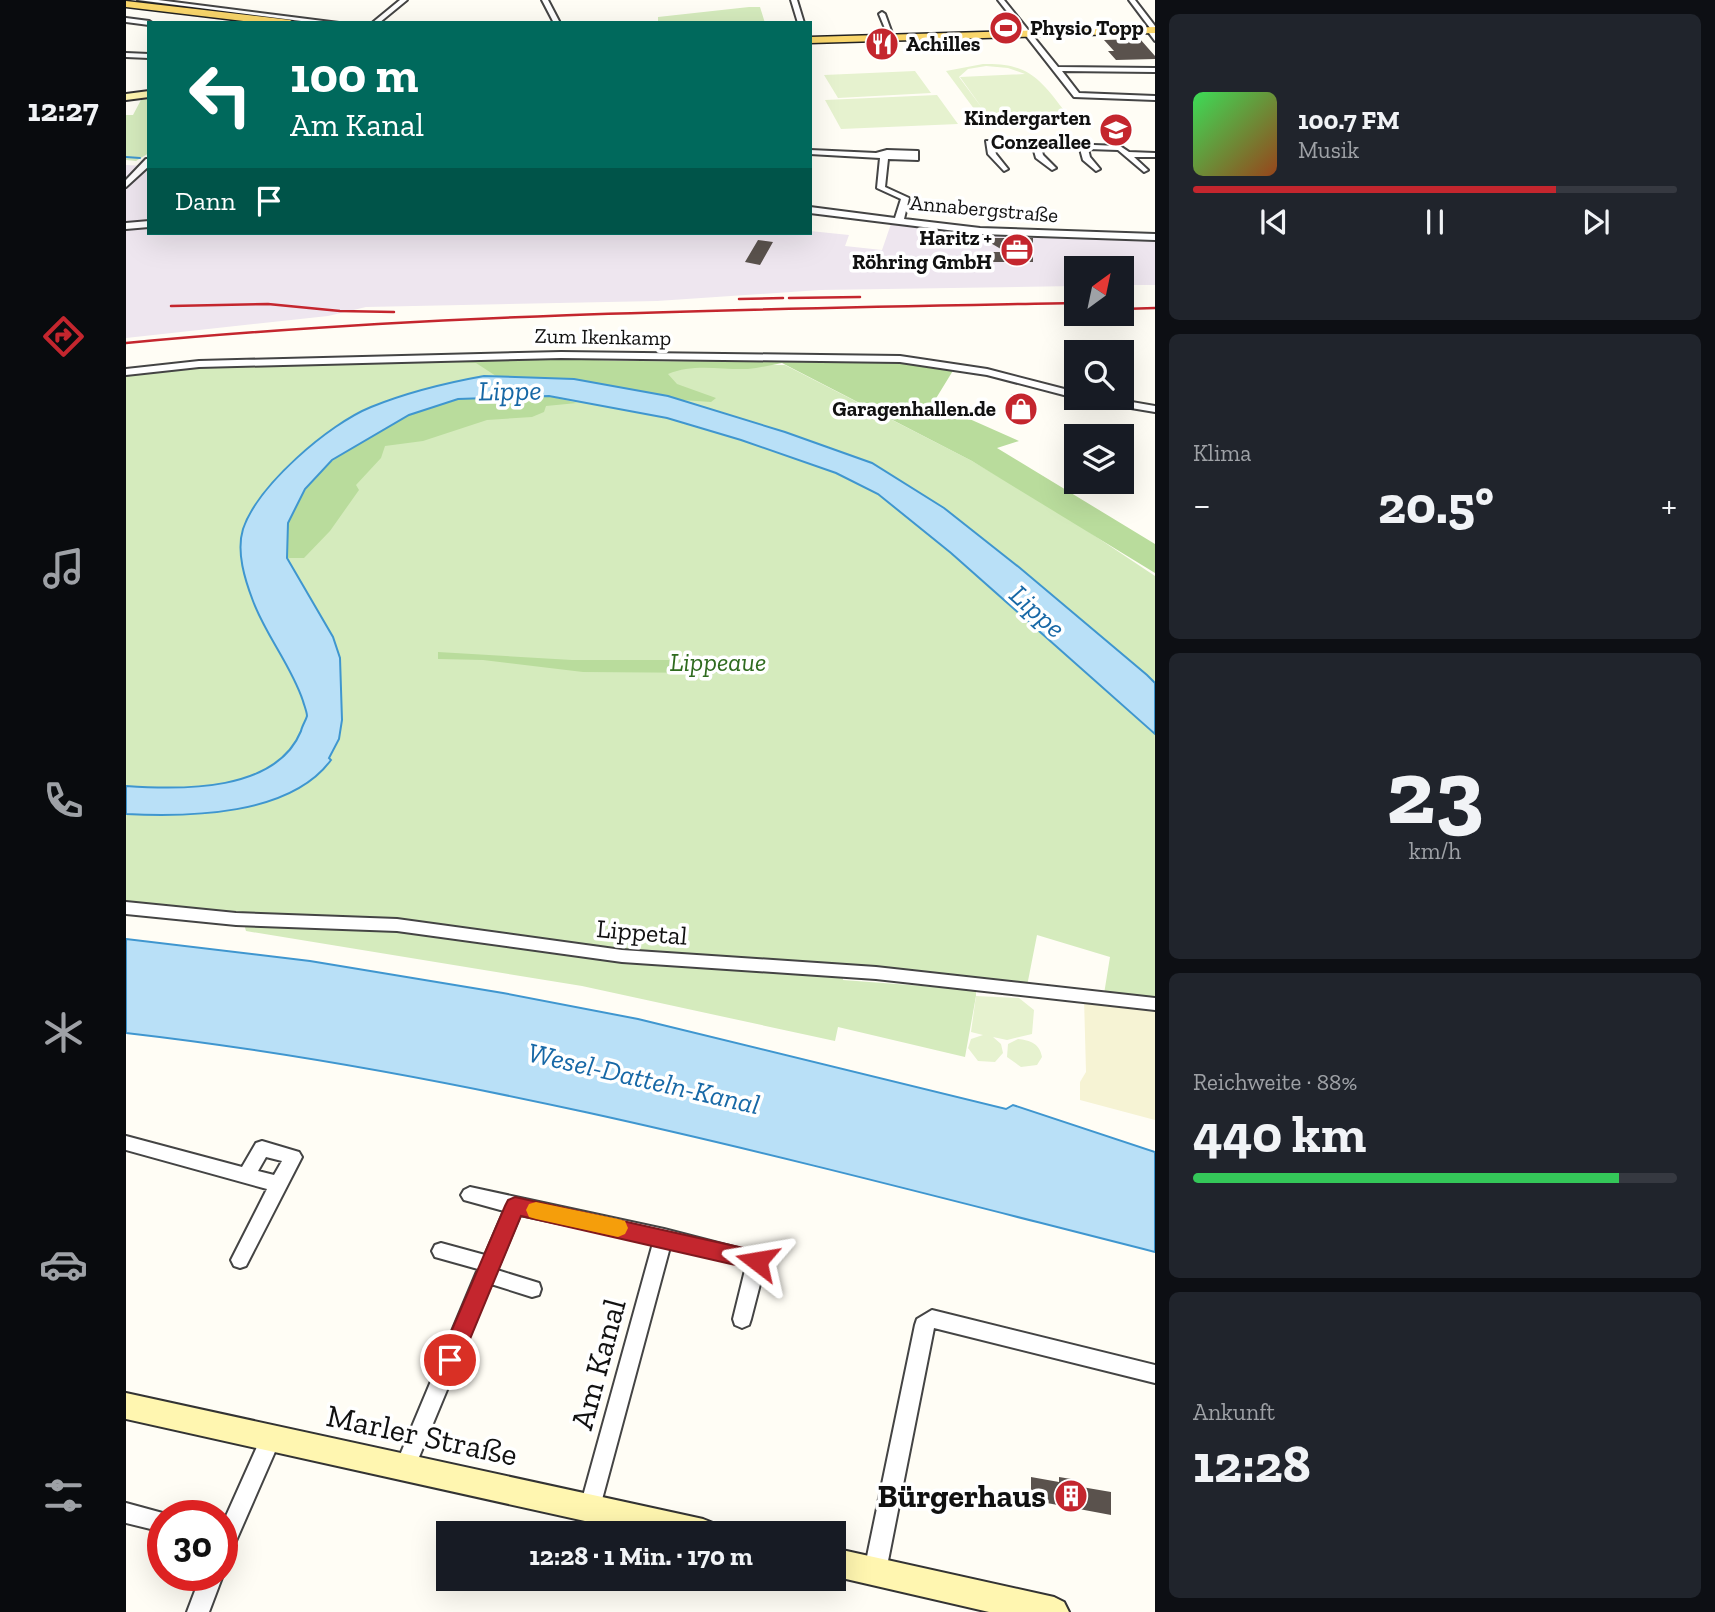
<!DOCTYPE html>
<html lang="de">
<head>
<meta charset="utf-8">
<style>
	body { margin:0; font-family:"Zilla Slab",serif; background:#20242c; color:#f1f3f6; height:100vh; display:flex; flex-direction:column; font-size:26px; white-space:nowrap }
	* { box-sizing:border-box; margin:0 }
	p { font-size:23px; color:#9ea1a6 }
	.icon { flex:none; width:38px; height:38px; fill:none; stroke:currentColor; stroke-width:2; stroke-linecap:round; stroke-linejoin:round }
	.map { position:relative; flex:1; overflow:hidden }
	.details { display:flex; flex-direction:column; gap:14px; padding:14px; background:#0d0f14; width:560px }
	.details>* { flex:none }
	.top-card { position:absolute; left:21px; top:21px; width:665px; height:214px; border-radius:0px; box-shadow:0 7px 28px #0002; background:#00695c; color:#fff; overflow:hidden }
	.needle { width:46px; rotate:33deg }
	.tools { position:absolute; left:938px; top:256px; display:grid; gap:14px }
	.tools a { display:grid; place-items:center; width:70px; height:70px; border-radius:0px; background:#171b24; box-shadow:0 7px 28px #0002; font-size:35px }
	.speed { position:absolute; left:21px; top:1500px; display:flex; gap:14px; font-size:35px; font-weight:700; text-align:center }
	.speed>* { display:grid; place-content:center; width:91px; height:91px; border-radius:50%; background:#171b24; box-shadow:0 7px 28px #0002; line-height:1 }
	.speed .limit { border:10px solid #d22; background:#fff; color:#111 }
	.pin { position:absolute; display:grid; place-items:center; width:60px; height:60px; color:#fff; margin:-30px; border:4px solid #fff; border-radius:50%; box-shadow:0 2px 7px #0007 }
	.me { position:absolute; width:77px; margin:-38px; rotate:284deg; stroke-linejoin:round; filter:drop-shadow(0 0 5px #0008) }
	.turn { display:flex; align-items:center; gap:24px; height:147px; padding:0 28px; font-size:32px }
	.turn .icon { width:91px; height:91px; stroke-width:2.5 }
	.turn b { display:block; font-size:49px; line-height:60px }
	.then { display:flex; align-items:center; height:66px; padding:0 28px; background:#0003; gap:14px; font-size:26px }
	.big { font-size:52px; font-weight:800; line-height:1.1 }
	.details .widget { flex:1; display:flex; flex-direction:column; justify-content:center; gap:10px; min-width:0; padding:0 24px; border-radius:10px; background:#20242c }
	.details .dial { align-items:center; gap:0 }
	.dial b { font-size:91px; line-height:1 }
	.song { display:flex; align-items:center; gap:21px }
	.cover { width:84px; height:84px; border-radius:10px; background:linear-gradient(135deg,hsl(130 70% 55%),hsl(20 70% 35%)) }
	.played { height:7px; border-radius:4px; background:linear-gradient(90deg,#c4262e 75%,#363941 75%) }
	.keys { display:flex; justify-content:space-around; direction:ltr }
	.heat { display:flex; justify-content:space-between; align-items:center; font-size:38px; direction:ltr }
	.charge { height:10px; border-radius:5px; background:linear-gradient(90deg,#34c759 88%,#363941 0) }
	.trip { position:absolute; left:310px; top:1521px; width:410px; height:70px; border-radius:0px; background:#171b24; box-shadow:0 7px 28px #0002; font-weight:800; line-height:70px; text-align:center }
	main { display:flex; flex:1; min-height:0 }
	.dock { display:flex; flex-direction:column; width:126px; justify-content:space-around; align-items:center; background:#090b0e; color:#9ea1a6 }
	.dock .icon { width:49px; height:49px }
	.dock .active { color:#c4262e }
	.dock b { font-size:32px; color:#f1f3f6 }
	.map>svg:first-child { display:block }
</style>
</head>
<body>
<main>
<nav class="dock">
<b>12:27</b>
<svg class="icon active" aria-label="directions" viewBox="0 0 24 24"><path d="M12 3l9 9-9 9-9-9zM9 14v-3h6M13 9l2 2-2 2"/></svg>
<svg class="icon" aria-label="music" viewBox="0 0 24 24"><path d="M9 18V5l10-2v13"/><circle cx="6" cy="18" r="3"/><circle cx="16" cy="16" r="3"/></svg>
<svg class="icon" aria-label="phone" viewBox="0 0 24 24"><path d="M5 4h4l2 5-3 2q2 4 5 5l2-3 5 2v4C11 20 4 13 5 4z"/></svg>
<svg class="icon" aria-label="climate" viewBox="0 0 24 24"><path d="M12 3v18M4 7l16 10M4 17L20 7"/></svg>
<svg class="icon" aria-label="car" viewBox="0 0 24 24"><path d="M5 17H2v-5l4-1 3-4h7l3 4 3 1v5h-3M9 17h6M6 11h13"/><circle cx="7" cy="17" r="2"/><circle cx="17" cy="17" r="2"/></svg>
<svg class="icon" aria-label="filters" viewBox="0 0 24 24"><path d="M4 7h16M4 17h16"/><circle cx="9" cy="7" r="2"/><circle cx="15" cy="17" r="2"/></svg>
</nav>
<div class="map">
<svg width="1029" height="1612" viewBox="0 0 1029 1612">
	<rect width="100%" height="100%" fill="#fffdf5"/>
	<path fill="#eee6ef" d="M0 165 23 166V233L684 231 723 235 719 246 756 250 766 221 803 226 1029 240V285H996V268H950V286L694 290 531 301 240 307 202 316 0 338Z"/>
	<path fill="#f6f3d4" d="M958 998 1029 1007V1120L954 1100V1082L960 1072Z"/>
	<path fill="#d5ebbd" d="M623 7H634L639 23H532V17Z
		M16 98H23V153L10 161 0 160V115H7Z
		M253 362 659 365 846 461 936 514 1029 576V1000L978 994 984 957 911 935 901 986 504 954 0 903V374L69 367Z
		M118 924 269 928 433 953 717 974V980L850 990V996L839 1057 712 1027 709 1041 456 986 120 931Z"/>
	<path fill="#b9dc9c" d="M427 358C560 367 695 352 828 369L809 400 812 405 893 441 871 448 1029 544V573L846 461 656 363C645 365 633 368 622 369 595 370 568 363 542 374L551 384 590 398 585 402 556 400 448 379 370 376 350 363 248 361Z
		M423 396 451 403 420 406 418 412 406 417 361 420 297 441 259 446 255 458 230 485 233 490 204 531 178 558H161C161 547 159 532 163 521 184 460 271 410 331 399 358 394 394 399 423 396Z
		M312 652 446 660H598L593 673 457 672 357 660 312 659Z"/>
	<path fill="#e6f2cf" fill-rule="evenodd" d="M857 64C900 63 912 76 937 109L936 116C911 133 884 120 857 121L820 71ZM860 66 882 68 899 74 834 77 859 112 833 77 842 69Z
		M789 71 805 93 712 98 698 75Z
		M811 95 832 124 715 129 699 100Z
		M850 996 893 998 908 1010 906 1034 881 1040 867 1037 875 1044 877 1053 869 1062 852 1061 842 1048 845 1039 857 1035 845 1032Z
		M892 1039C904 1040 914 1044 916 1057L911 1065 895 1067 881 1057 882 1044Z"/>
	<path fill="#b9e0f7" stroke="#3f96cf" stroke-width="2" d="M358 376 448 379 542 396 659 432 746 463 818 508 894 568 1021 675 1029 683V734L825 553 752 494 710 473 615 440 541 418 423 396 332 399 283 415 206 460 179 489 162 523 161 558 207 637 214 658 216 720 213 739 203 758 205 760C164 816 63 817 0 814V786C56 790 150 792 175 731 176 726 180 720 181 716 181 712 178 705 177 701 165 665 140 636 127 601 119 580 110 552 117 529 132 485 203 424 245 407 282 392 319 383 358 376Z
		M0 939 184 961 377 993 512 1019 880 1109 887 1105 1029 1152V1252C689 1166 349 1073 0 1033Z"/>
	<g fill="none" stroke-linecap="round" stroke-linejoin="round">
		<path stroke="#3f96cf" stroke-width="2" d="M0 157 14 158"/>
	</g>
	<path fill="#5a524d" d="M1014 39 1029 56V59L990 60 982 51H988L978 40Z
		M856 238H907V262H862L859 252H880Z
		M632 240 647 242 634 265 619 262Z
		M905 1477 933 1482V1477L945 1479 944 1485 985 1492V1515L905 1500Z"/>
	<g fill="none" stroke-linecap="round" stroke-linejoin="round">
		<defs>
			<path id="minor" d="M12 0H32L213 23H191Z
				M274 0H281L253 23H246Z
				M416 0H422L434 23H428Z
				M665 0H671L678 23H672Z
				M872 0H878L932 67 1029 68V72L936 71 953 93 1029 96V100L948 97Z
				M1003 0H1009L1029 26V41L1023 33 1024 28Z
				M756 12 759 14 768 39 763 38 753 14Z
				M0 18 23 21 26 23H23V25L0 22Z
				M0 53 23 54V58L0 57Z
				M860 141 994 146 1003 152 1029 153V157H1008L1022 170 1018 172 992 150 962 149 964 157 974 169 970 171 957 160 954 149 915 147 917 155 930 168 926 170 910 158 907 147 868 146 870 154 882 169 878 171 862 154Z
				M684 150 750 153 761 150 792 151V160L762 159 759 187 783 198 778 219 854 228 1029 234V240L854 234 684 213V207L769 218 775 199 751 188 754 158 684 154Z
				M20 159H23V166L0 187V180Z
				M23 221V227L0 229V223Z
				M435 352 774 356 861 369 950 392V397H977L1029 406V412L957 400 861 375 774 362 435 358 73 367 0 375V369L73 361Z
				M0 902 110 913 271 919 496 950 750 967 1029 998V1010L750 979 496 962 271 931 110 925 0 914Z
				M0 1136 116 1167 130 1143 136 1141 173 1152 176 1157 120 1266 114 1268 108 1266 105 1260 141 1189 0 1150ZM140 1157 156 1161 148 1175 132 1171Z
				M344 1187 538 1229 631 1253 637 1255 640 1261 625 1319 623 1325 616 1328 609 1325 607 1319 620 1266 544 1247 474 1507 471 1514 464 1517 457 1514 454 1507 527 1243 394 1215 371 1270 413 1283 415 1289 413 1295 406 1297 365 1284 286 1474 279 1477 272 1474 269 1467 352 1269 309 1257 306 1251 309 1245 315 1243 359 1255 378 1211 338 1200 335 1195 338 1190Z
				M806 1310 1029 1365V1383L808 1328 760 1571 756 1578 749 1582 742 1578 738 1571 789 1325 791 1319Z
				M145 1428 152 1431 155 1438 103 1557 96 1560V1525L138 1431Z
				M0 1503 44 1515 37 1516V1532L0 1523Z
				M75 1575H97L83 1612H61Z"/>
			<path id="secondary" d="M23 91V97L0 100V94Z
				M0 1393 577 1519 587 1523 591 1533H513L0 1419Z
				M707 1548 928 1597 938 1602 943 1612H863L707 1576Z"/>
			<path id="primary" d="M0 1 164 20 169 23H134L0 7Z
				M1029 27V33L684 43V37Z"/>
		</defs>
		<use href="#minor" stroke="#444" stroke-width="4"/>
		<use href="#secondary" stroke="#333" stroke-width="4"/>
		<use href="#primary" stroke="#222" stroke-width="3"/>
		<use href="#minor" fill="#fff" fill-rule="evenodd"/>
		<use href="#secondary" fill="#fff6b0" fill-rule="evenodd"/>
		<use href="#primary" fill="#f9d66b" fill-rule="evenodd"/>
		<path stroke="#c4262e" stroke-width="2.5" d="M663 298 734 297
			M613 299 657 298
			M45 306 142 304 214 311 268 312
			M996 309 1029 308
			M0 343C316 313 633 309 950 303"/>
	</g>
	<path fill="#c4262e" stroke="#7f191e" stroke-width="2" d="M389 1197 631 1251 639 1254 642 1261 639 1267 631 1270 395 1216 332 1368 324 1371 316 1368 313 1360 379 1206 382 1200Z"/>
	<path fill="#f59e0b" d="M410 1202 492 1219 499 1221 502 1228 499 1234 492 1237 410 1219 403 1217 400 1210 403 1204Z"/>
	<defs>
		<symbol id="stadium-disc" viewBox="-11 -11 22 22"><circle r="9.5" fill="#c4262e" stroke="#fff"/><path d="M0-5a6.5 5 0 1 0 0 10a6.5 5 0 1 0 0-10ZM-3.5-1.8h7v3.6h-7Z" fill="#fff"/></symbol>
		<symbol id="restaurant-disc" viewBox="-11 -11 22 22"><circle r="9.5" fill="#c4262e" stroke="#fff"/><path d="M-5-6h1v4h1v-4h1v4h1v-4h1v5L-1.5 .5V6h-2V.5L-5-1ZM5-6V6H3V1.5H1.5Q1.5-4 5-6Z" fill="#fff"/></symbol>
		<symbol id="school-disc" viewBox="-11 -11 22 22"><circle r="9.5" fill="#c4262e" stroke="#fff"/><path d="M0-5L7-2L0 1L-7-2ZM-4 1L0 2.5L4 1V4Q0 6-4 4Z" fill="#fff"/></symbol>
		<symbol id="office-disc" viewBox="-11 -11 22 22"><circle r="9.5" fill="#c4262e" stroke="#fff"/><path d="M-6-3h4V-5.5h4V-3h4V5H-6ZM-1-4.5V-3h2v-1.5ZM-6 0V1H6V0Z" fill="#fff"/></symbol>
		<symbol id="shop-disc" viewBox="-11 -11 22 22"><circle r="9.5" fill="#c4262e" stroke="#fff"/><path d="M-5-2.5h2.3a2.7 3.5 0 0 1 5.4 0H5L5.5 6h-11ZM-1.5-2.5h3a1.5 2.3 0 0 0-3 0Z" fill="#fff"/></symbol>
		<symbol id="building-disc" viewBox="-11 -11 22 22"><circle r="9.5" fill="#c4262e" stroke="#fff"/><path d="M-4-6H4V6H1V3H-1V6H-4ZM-2.5-4.3h1.7v1.8h-1.7ZM.8-4.3h1.7v1.8H.8ZM-2.5-1h1.7V.8h-1.7ZM.8-1h1.7V.8H.8Z" fill="#fff"/></symbol>
	</defs>
	<g fill-rule="evenodd">
		<use href="#stadium-disc" x="861" y="9" width="38" height="38"/>
		<use href="#restaurant-disc" x="737" y="25" width="38" height="38"/>
		<use href="#school-disc" x="971" y="111" width="38" height="38"/>
		<use href="#office-disc" x="872" y="231" width="38" height="38"/>
		<use href="#shop-disc" x="876" y="390" width="38" height="38"/>
		<use href="#building-disc" x="926" y="1477" width="38" height="38"/>
	</g>
	<g text-anchor="middle" stroke-width="7" stroke-linejoin="round" paint-order="stroke">
		<g font-size="21" font-weight="bold" fill="#111" stroke="#fff" text-anchor="end">
			<text x="904" y="35" text-anchor="start">Physio Topp</text>
			<text x="780" y="51" text-anchor="start">Achilles</text>
			<text x="965" y="125">Kindergarten<tspan x="965" dy="24">Conzeallee</tspan></text>
			<text x="866" y="245">Haritz +<tspan x="866" dy="24">Röhring GmbH</tspan></text>
			<text x="870" y="416">Garagenhallen.de</text>
		</g>
		<g font-size="21" fill="#111" stroke="#fff">
			<text transform="translate(858 209) rotate(5)" y="7">Annabergstraße</text>
			<text transform="translate(477 337) rotate(1)" y="7">Zum Ikenkamp</text>
		</g>
		<g font-size="26" font-style="italic" fill="#2f6b1f" stroke="#fff">
			<text x="592" y="671">Lippeaue</text>
		</g>
		<g font-size="26" fill="#111" stroke="#fff">
			<text transform="translate(516 932) rotate(5)" y="9">Lippetal</text>
		</g>
		<g font-size="28" font-style="italic" fill="#1768a6" stroke="#fff">
			<text transform="translate(384 390) rotate(-1)" y="10">Lippe</text>
			<text transform="translate(912 611) rotate(42)" y="10">Lippe</text>
			<text transform="translate(518 1078) rotate(13)" y="10">Wesel-Datteln-Kanal</text>
		</g>
		<g font-size="32" fill="#111" stroke="#fff">
			<text transform="translate(472 1364) rotate(-75)" y="11">Am Kanal</text>
			<text transform="translate(296 1435) rotate(12)" y="11">Marler Straße</text>
		</g>
		<g font-size="32" font-weight="bold" fill="#111" stroke="#fff" text-anchor="end">
			<text x="920" y="1507">Bürgerhaus</text>
		</g>
	</g>
</svg>
<div class="tools">
<a><svg class="needle" viewBox="-14 -14 28 28"><path d="M0-13l5 13h-10z" fill="#e53935"/><path d="M0 13l5-13h-10z" fill="#9ea1a6"/></svg></a>
<a><svg class="icon" aria-label="search" viewBox="0 0 24 24"><circle cx="10" cy="10" r="6"/><path d="M15 15l6 6"/></svg></a>
<a><svg class="icon" aria-label="layers" viewBox="0 0 24 24"><path d="M12 4l9 5-9 5-9-5zM3 14l9 5 9-5"/></svg></a>
</div>
<div class="speed"><div class="limit">30</div></div>
<div class="pin" style="left:324px;top:1360px;background:#d93025"><svg class="icon" aria-label="arrive" viewBox="0 0 24 24"><path d="M6 21V4h12l-3 4 3 4H6"/></svg></div>
<svg class="me" style="left:631px;top:1261px" viewBox="-20 -20 40 40"><path d="M0-17L14 15 0 8-14 15z" fill="#c4262e" stroke="#fff" stroke-width="4"/></svg>
<div class="trip">12:28 · 1 Min. · 170 m</div>
<div class="top-card">
<div class="turn"><svg class="icon" aria-label="left" viewBox="0 0 24 24"><path d="M17 20v-9H6M10 6l-5 5 5 5"/></svg><div><b>100 m</b>Am Kanal</div></div>
<div class="then">Dann<svg class="icon" aria-label="arrive" viewBox="0 0 24 24"><path d="M6 21V4h12l-3 4 3 4H6"/></svg></div>
</div>
</div>
<section class="details">
<div class="widget">
<div class="song"><i class="cover"></i><div><b>100.7 FM</b><p>Musik</p></div></div>
<div class="played"></div>
<div class="keys"><svg class="icon" aria-label="previous" viewBox="0 0 24 24"><path d="M18 5L8 12l10 7zM5 5v14"/></svg><svg class="icon" aria-label="pause" viewBox="0 0 24 24"><path d="M8 5v14M16 5v14"/></svg><svg class="icon" aria-label="next" viewBox="0 0 24 24"><path d="M6 5l10 7-10 7zM19 5v14"/></svg></div>
</div>
<div class="widget"><p>Klima</p>
<div class="heat"><a>−</a><b class="big">20.5°</b><a>+</a></div>
</div>
<div class="widget dial"><b>23</b><p>km/h</p></div>
<div class="widget"><p>Reichweite · 88%</p><b class="big">440 km</b><div class="charge"></div></div>
<div class="widget"><p>Ankunft</p><b class="big">12:28</b></div>
</section>
</main>
</body>
</html>
